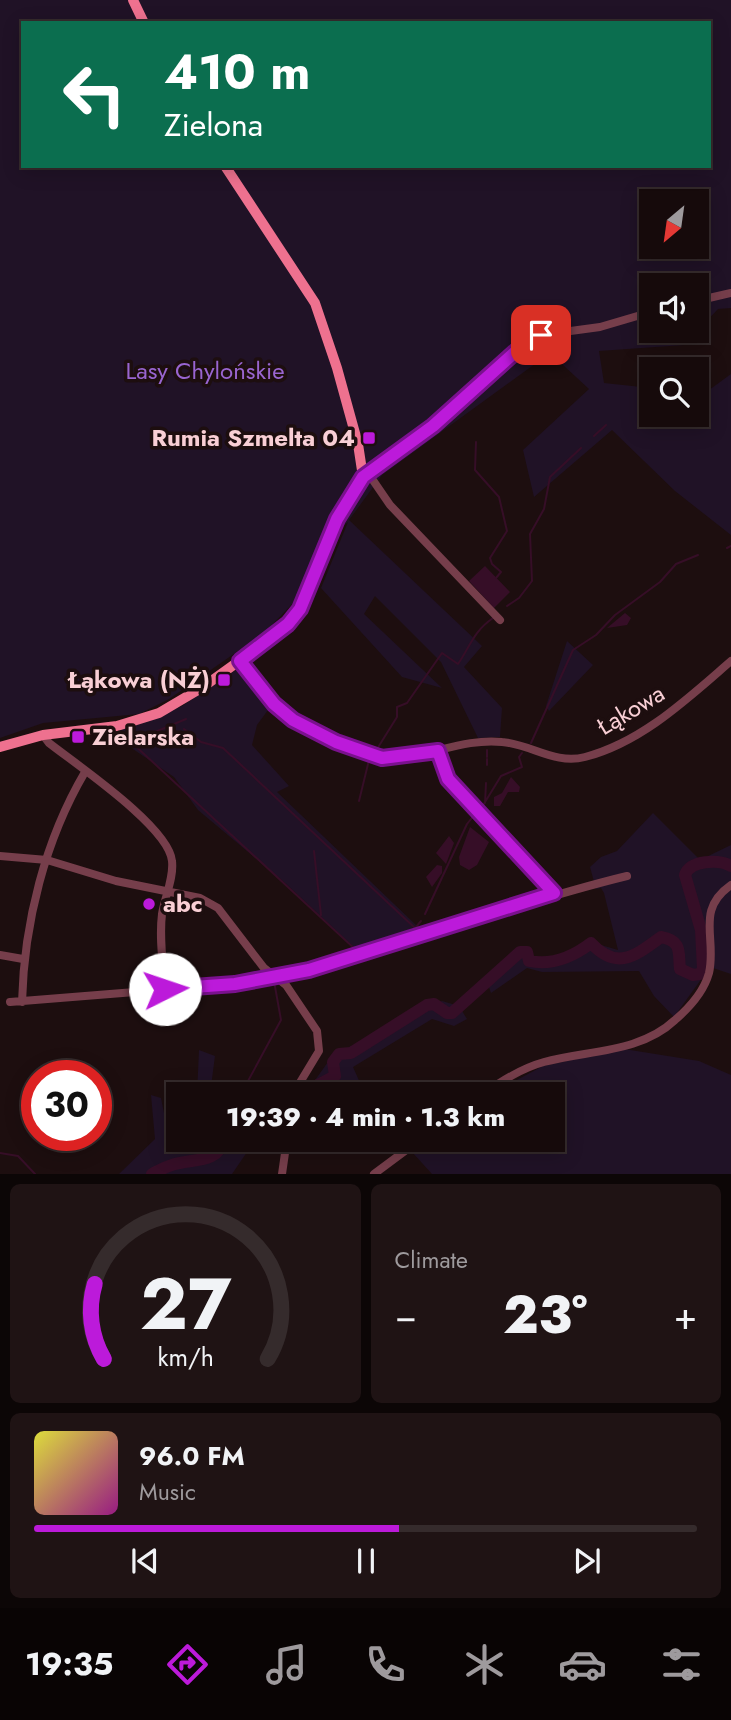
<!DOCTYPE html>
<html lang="en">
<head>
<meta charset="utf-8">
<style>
	body { margin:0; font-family:Jost,sans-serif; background:#1f1314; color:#f1f3f6; height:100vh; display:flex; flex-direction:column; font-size:26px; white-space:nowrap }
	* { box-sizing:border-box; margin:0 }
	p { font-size:23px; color:#9e9a9d }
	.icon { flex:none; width:38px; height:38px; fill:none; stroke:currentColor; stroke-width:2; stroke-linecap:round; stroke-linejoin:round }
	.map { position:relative; height:1174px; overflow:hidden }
	.side { display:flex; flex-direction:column; gap:10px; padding:10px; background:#0c0606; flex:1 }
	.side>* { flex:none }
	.guide { position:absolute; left:21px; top:21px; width:690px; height:147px; border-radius:0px; box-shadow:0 4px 18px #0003,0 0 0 2px #352b2c; background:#0b6e4f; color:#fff; overflow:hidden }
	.needle { width:46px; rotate:209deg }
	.controls { position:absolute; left:639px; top:189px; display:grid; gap:14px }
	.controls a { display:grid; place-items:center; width:70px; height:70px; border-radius:0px; background:#160a0b; box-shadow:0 4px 18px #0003,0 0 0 2px #352b2c; font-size:35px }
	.speed { position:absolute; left:21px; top:1060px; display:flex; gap:14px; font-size:35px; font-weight:700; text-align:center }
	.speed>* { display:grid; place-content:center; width:91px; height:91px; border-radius:50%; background:#160a0b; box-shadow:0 4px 18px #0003,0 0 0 2px #352b2c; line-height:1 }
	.speed .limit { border:10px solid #d22; background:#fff; color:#111 }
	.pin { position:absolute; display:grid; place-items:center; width:60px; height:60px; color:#fff; margin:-30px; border-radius:14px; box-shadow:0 4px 10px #0006 }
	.me { position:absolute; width:77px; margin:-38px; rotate:86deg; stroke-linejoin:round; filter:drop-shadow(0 0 5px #0008) }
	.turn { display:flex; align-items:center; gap:24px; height:147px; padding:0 28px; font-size:32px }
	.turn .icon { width:91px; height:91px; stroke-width:2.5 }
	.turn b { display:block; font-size:49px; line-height:60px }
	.big { font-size:52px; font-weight:800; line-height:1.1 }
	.side .card { flex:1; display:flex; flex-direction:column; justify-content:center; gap:10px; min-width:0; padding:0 24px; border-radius:10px; background:#1f1314 }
	.side .dial { align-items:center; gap:0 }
	.dial svg { height:182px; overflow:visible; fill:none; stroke:#352b2c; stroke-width:7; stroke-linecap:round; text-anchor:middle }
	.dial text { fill:#f1f3f6; stroke:none }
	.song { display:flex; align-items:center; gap:21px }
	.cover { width:84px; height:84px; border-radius:10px; background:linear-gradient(135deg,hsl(60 70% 55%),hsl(310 70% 35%)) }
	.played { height:7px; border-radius:4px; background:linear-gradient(90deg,#bc1ada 55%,#352b2c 55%) }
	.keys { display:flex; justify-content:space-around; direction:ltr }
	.heat { display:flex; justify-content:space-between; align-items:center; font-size:38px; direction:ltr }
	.side .tiles { flex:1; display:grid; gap:10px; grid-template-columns:1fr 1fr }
	.card:last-child { grid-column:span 2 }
	.trip { position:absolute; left:166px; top:1082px; width:399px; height:70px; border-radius:0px; background:#160a0b; box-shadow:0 4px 18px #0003,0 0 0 2px #352b2c; font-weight:800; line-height:70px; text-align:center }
	.tabs { display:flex; height:112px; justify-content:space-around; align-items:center; background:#090404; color:#9e9a9d }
	.tabs .icon { width:49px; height:49px }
	.tabs .selected { color:#bc1ada }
	.tabs b { font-size:32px; color:#f1f3f6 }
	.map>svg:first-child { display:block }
</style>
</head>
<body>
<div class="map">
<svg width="731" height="1174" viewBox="0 0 731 1174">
	<rect width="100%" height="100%" fill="#1d0e0f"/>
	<path fill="#201226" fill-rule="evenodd" d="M0 0H731V308L718 309 684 345 599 351 604 383 651 388V415H696L697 392 705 393 731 374V535L675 491 612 430 534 497 523 450 589 389 550 353 382 475 349 520 482 646 464 667 502 708 500 737 478 738 441 662 375 596 364 614 442 688 402 677 321 588 348 522 321 546 300 596 264 633 169 699 139 714 43 723 0 738ZM23 23H709V166H23ZM651 201H696V247H651ZM651 285H696V331H651Z
		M567 641 593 665 549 711 546 706Z
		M236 670 268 710 257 725 252 745 289 786 277 792 417 926 358 951 284 882 198 810 174 777 111 734 182 706Z
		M653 813 700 860 731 845V974L710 967 674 1017 654 996 639 971 542 972 527 968 491 993 489 987 499 969 522 954C538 959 558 958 574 951 581 948 585 942 593 939L601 945 618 950 604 893 601 888 596 889 590 867 601 857 617 851Z
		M442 1001 459 1006 467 1019 454 1026 432 1019 353 1067 365 1094H296L308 1090 333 1055Z
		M624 1049 699 1061 731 1075V1174H432L412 1152 428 1139H553V1094H491L543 1066Z
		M199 1050 215 1056 210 1094H197Z
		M229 1080H243L241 1094H224Z
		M151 1095 161 1098 169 1138 193 1142 194 1139H256L232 1174H119L155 1139Z"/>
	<path fill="#360e27" d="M485 566 510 592 494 608 469 581Z
		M625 613 631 618 627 625 607 628Z
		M511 777 520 787 519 792H508L500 806H494V797L502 793Z
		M470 827 489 842 477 865 469 870 460 865 459 857Z
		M449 836 454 843 446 864 436 853Z
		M437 865 442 866V873L432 887 426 877Z"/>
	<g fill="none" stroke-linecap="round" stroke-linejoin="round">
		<path stroke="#360e27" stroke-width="2" d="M594 436 606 425
			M476 442 475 470 499 497 507 531 490 558 492 564 501 572 496 578
			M727 548 731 546
			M507 606 519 598 532 581 530 534 544 509 550 477 581 448
			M184 729 201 742 223 748 416 929
			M148 735 186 719
			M130 741 356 950
			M531 743 573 650 596 635 615 615 660 582 676 564 698 555
			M377 749 397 717V707L407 703 442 653 458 664C471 645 473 632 493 618
			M487 757V750
			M487 765V759
			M359 801 369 760
			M485 803 486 783
			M482 807 501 776 522 767 519 757 522 753
			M314 851 321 915
			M425 914 467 824 475 814
			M392 939 411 933 421 921
			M338 956 384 941
			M317 962 332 957
			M279 971 314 963
			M241 1094 281 1020 274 981
			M0 1153 18 1156 35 1174"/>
		<path stroke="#360e27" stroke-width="12" d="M308 1094 314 1087 335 1076 333 1062 339 1054 351 1053 427 1005 434 1004 447 1013H452L520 952H527L529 961C553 966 574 956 591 943 617 971 635 956 661 937 683 941 678 953 680 969L693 975 700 974 703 969 701 930 685 875C690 860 719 859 731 866
			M152 1174C158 1171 165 1167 172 1165 189 1158 220 1165 223 1139"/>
		<path stroke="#763e4b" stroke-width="8" d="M696 301 731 293
			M368 473 390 505 500 620
			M363 477 433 426 523 345 541 335 600 327 651 312
			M240 661C267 703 300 727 346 746 363 753 379 760 397 758 432 755 467 738 502 742 531 744 555 765 585 757 642 742 687 699 731 661
			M43 735 49 743C77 765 169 827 172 861 174 878 165 896 162 914 159 938 163 964 165 989
			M437 751 448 779 554 893
			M0 856 47 860 116 881 200 898 218 908 264 968 286 985 317 1031 319 1051 293 1094
			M0 955 23 959
			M10 1002 235 984 274 975 283 976C399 948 511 904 627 876
			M22 1002C24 923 45 840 85 772
			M483 1094C502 1081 522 1068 544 1062 588 1050 640 1053 675 1020 689 1008 704 991 709 973 717 938 695 910 731 885
			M282 1174 287 1139
			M374 1174 421 1139"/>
		<path stroke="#ee718f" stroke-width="10" d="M133 0 144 23
			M0 747 43 735 117 726 159 713 203 687 271 638 300 609 337 519 363 477 358 444 337 368 315 303 225 166"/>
	</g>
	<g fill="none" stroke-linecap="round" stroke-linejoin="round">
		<defs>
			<path id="route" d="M165 989 235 984 309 970 554 893 448 779 438 751 382 758 336 742 293 720 274 704 240 661 288 624 300 609 337 519 363 477 433 426 523 345 541 335"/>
		</defs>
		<use href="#route" stroke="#7a118e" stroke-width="18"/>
		<use href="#route" stroke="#bc1ada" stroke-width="12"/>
	</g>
	<g fill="#bc1ada" stroke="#1d0e0f" stroke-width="2.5">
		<rect x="362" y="431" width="14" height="14" rx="3.5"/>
		<rect x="217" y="673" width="14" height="14" rx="3.5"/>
		<rect x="71" y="730" width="14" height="14" rx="3.5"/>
		<circle cx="149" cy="904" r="7"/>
	</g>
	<g text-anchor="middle" stroke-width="7" stroke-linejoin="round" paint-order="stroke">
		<g font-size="24" fill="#9965d0" stroke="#1d0e0f">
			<text x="205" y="379">Lasy Chylońskie</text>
		</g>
		<g font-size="24" font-weight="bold" fill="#f9cfd5" stroke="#1d0e0f" text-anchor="end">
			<text x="355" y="446">Rumia Szmelta 04</text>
			<text x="210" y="688">Łąkowa (NŻ)</text>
			<text x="92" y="745" text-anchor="start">Zielarska</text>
			<text x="163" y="912" text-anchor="start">abc</text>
		</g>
		<g font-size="24" fill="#f9cfd5" stroke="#1d0e0f">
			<text transform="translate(631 710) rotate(-31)" y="8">Łąkowa</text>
		</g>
	</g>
</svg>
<div class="controls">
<a><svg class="needle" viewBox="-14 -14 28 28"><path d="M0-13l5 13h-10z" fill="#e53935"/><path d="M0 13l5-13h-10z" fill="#9e9a9d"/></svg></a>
<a><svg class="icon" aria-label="sound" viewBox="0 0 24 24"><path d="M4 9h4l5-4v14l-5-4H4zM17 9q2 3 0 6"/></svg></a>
<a><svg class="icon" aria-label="search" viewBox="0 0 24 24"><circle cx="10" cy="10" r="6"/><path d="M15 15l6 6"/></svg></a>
</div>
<div class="speed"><div class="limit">30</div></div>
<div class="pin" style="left:541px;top:335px;background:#d93025"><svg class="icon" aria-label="arrive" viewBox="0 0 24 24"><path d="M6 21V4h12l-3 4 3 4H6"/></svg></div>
<svg class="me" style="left:165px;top:989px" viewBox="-20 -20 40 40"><circle r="19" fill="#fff"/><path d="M0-13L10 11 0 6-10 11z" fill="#bc1ada"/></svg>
<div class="trip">19:39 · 4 min · 1.3 km</div>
<div class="guide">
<div class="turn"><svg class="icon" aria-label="left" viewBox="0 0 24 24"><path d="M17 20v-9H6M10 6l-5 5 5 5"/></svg><div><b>410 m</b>Zielona</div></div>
</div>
</div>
<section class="side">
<div class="tiles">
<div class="card dial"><svg viewBox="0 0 100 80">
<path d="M14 69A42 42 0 1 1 86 69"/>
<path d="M14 69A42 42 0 0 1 10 36" stroke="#bc1ada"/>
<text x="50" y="56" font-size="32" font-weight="700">27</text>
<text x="50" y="72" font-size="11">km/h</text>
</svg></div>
<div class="card"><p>Climate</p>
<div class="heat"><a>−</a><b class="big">23°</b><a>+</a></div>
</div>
<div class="card">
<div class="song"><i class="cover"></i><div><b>96.0 FM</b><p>Music</p></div></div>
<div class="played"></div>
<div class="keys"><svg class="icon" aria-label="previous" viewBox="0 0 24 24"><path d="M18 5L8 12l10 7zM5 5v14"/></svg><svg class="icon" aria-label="pause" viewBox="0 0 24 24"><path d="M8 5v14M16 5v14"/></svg><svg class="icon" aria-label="next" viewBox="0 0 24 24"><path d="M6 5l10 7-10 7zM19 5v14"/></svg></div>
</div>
</div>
</section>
<nav class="tabs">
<b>19:35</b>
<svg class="icon selected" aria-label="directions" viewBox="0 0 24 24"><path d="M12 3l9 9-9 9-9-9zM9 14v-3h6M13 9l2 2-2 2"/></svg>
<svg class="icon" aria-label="music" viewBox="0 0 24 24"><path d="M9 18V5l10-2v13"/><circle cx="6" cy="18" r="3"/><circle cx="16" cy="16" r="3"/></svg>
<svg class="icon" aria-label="phone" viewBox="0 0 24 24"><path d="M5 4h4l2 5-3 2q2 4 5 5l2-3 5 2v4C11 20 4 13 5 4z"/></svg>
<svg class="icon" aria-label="climate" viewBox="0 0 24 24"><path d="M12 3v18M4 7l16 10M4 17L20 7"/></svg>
<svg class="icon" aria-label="car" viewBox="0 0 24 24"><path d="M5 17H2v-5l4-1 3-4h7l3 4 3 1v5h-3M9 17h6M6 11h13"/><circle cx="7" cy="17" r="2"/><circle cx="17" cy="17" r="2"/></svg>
<svg class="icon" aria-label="filters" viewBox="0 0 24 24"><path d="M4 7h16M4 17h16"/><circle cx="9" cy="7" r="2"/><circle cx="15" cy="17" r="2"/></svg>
</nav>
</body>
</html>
